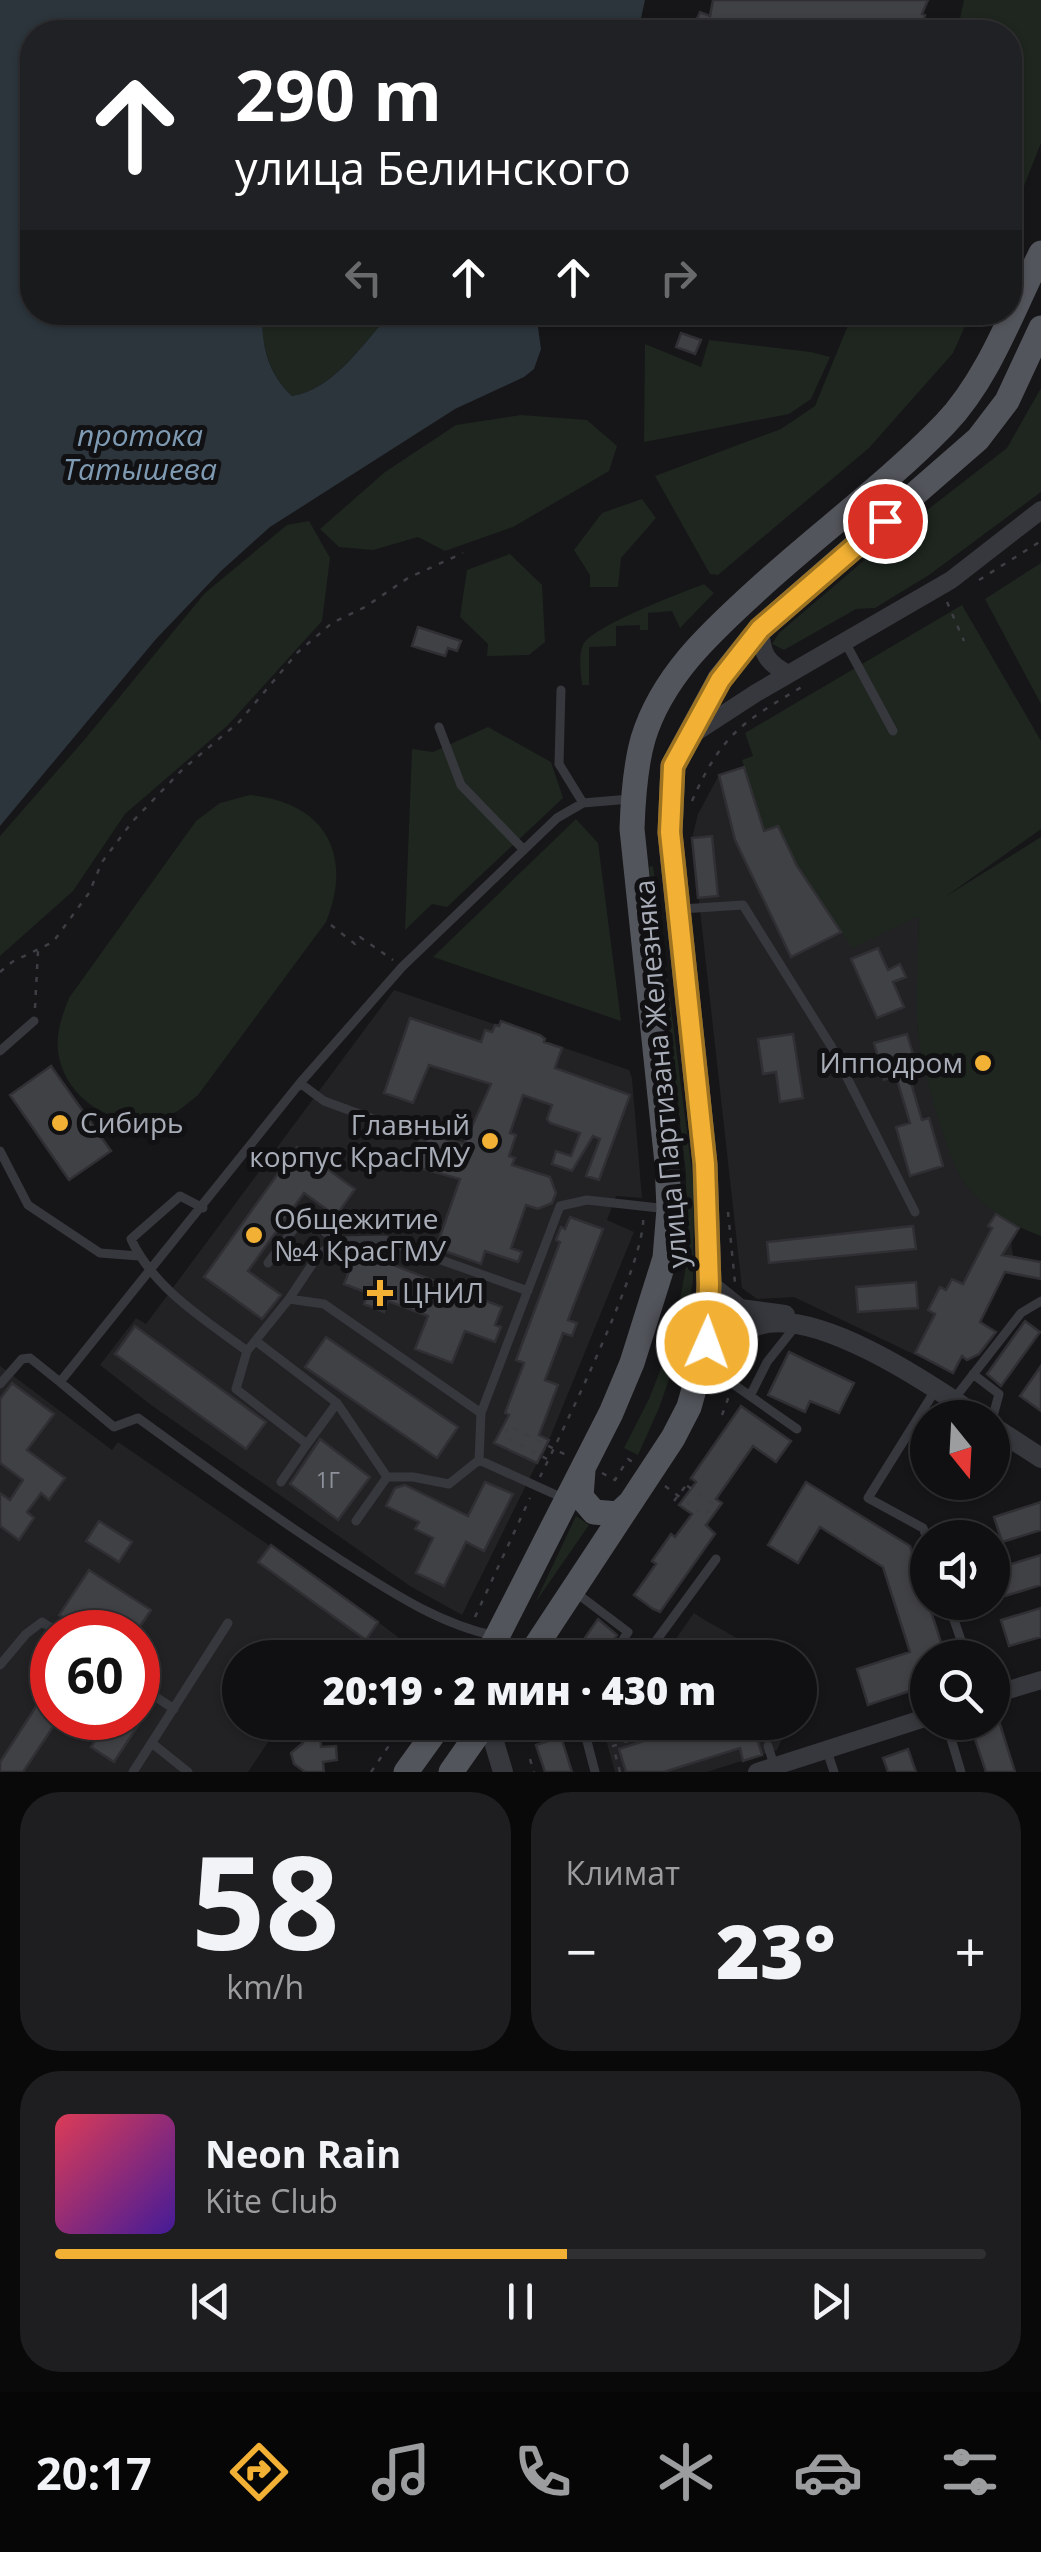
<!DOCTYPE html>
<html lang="ru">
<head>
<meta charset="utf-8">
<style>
	body { margin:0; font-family:"Open Sans",sans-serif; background:#1e1e20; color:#f1f3f6; height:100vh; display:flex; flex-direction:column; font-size:38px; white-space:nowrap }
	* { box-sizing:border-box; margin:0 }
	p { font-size:32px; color:#9c9d9f }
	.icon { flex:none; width:55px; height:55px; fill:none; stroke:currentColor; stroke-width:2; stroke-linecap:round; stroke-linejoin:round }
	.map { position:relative; height:1772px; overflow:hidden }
	.details { display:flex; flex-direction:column; gap:20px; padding:20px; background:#09090a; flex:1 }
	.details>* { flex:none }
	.banner { position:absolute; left:20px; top:20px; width:1002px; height:305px; border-radius:40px; box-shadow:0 2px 8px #0004,0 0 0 2px #303032; background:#202124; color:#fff; overflow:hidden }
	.needle { width:65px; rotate:162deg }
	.buttons { position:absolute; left:910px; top:1400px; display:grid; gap:20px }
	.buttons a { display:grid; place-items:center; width:100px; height:100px; border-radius:50%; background:#101012; box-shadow:0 2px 8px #0004,0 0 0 2px #303032; font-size:50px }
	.speed { position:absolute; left:30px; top:1610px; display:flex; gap:20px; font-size:50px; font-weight:700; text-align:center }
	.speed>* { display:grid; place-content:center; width:130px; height:130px; border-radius:50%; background:#101012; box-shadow:0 2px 8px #0004,0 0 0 2px #303032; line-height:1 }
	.speed .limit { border:15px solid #d22; background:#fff; color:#111 }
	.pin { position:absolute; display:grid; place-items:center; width:85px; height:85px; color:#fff; margin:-42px; border:5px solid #fff; border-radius:50%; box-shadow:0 2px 10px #0007 }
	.me { position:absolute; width:110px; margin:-55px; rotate:2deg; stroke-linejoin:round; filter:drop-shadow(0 0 8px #0008) }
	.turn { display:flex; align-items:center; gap:35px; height:210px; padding:0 50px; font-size:45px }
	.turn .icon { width:130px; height:130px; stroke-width:2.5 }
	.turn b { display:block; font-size:70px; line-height:85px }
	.lanes { display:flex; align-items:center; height:95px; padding:0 50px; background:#0003; justify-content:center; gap:50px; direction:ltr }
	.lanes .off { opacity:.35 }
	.big { font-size:75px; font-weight:800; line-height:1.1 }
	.details .tile { flex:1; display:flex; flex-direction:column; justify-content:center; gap:15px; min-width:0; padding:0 35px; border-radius:40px; background:#1e1e20 }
	.details .dial { align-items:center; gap:0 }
	.dial b { font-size:130px; line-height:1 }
	.song { display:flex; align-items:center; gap:30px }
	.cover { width:120px; height:120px; border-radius:15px; background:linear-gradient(135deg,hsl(350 70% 55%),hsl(260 70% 35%)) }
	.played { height:10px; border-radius:5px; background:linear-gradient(90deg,#f2b134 55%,#303032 55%) }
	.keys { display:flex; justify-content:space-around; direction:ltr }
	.heat { display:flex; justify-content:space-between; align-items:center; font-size:55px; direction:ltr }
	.details .tiles { flex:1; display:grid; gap:20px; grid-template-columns:1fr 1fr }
	.tile:last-child { grid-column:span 2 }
	.trip { position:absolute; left:222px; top:1640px; width:595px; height:100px; border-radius:50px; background:#101012; box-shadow:0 2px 8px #0004,0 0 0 2px #303032; font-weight:800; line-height:100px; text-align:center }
	.dock { display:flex; height:160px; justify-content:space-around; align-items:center; background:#060607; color:#9c9d9f }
	.dock .icon { width:70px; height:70px }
	.dock .active { color:#f2b134 }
	.dock b { font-size:45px; color:#f1f3f6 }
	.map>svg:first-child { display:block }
</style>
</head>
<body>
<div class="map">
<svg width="1041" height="1772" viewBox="0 0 1041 1772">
	<rect width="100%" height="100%" fill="#161618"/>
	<path fill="#222225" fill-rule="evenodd" d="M744 767 764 830 778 826 797 866 919 915 917 1028 933 1099 964 1183 1019 1228 1011 1240 1013 1257 953 1373 794 1297 757 1299 742 1288 692 838 698 814 719 775Z
		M394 990 629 1070 632 1078 642 1198 616 1196 607 1220 634 1232 549 1440 507 1420 495 1443 537 1463 462 1615 410 1586 151 1405 100 1365 136 1318 146 1324Z
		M0 1366 112 1450 118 1442 270 1546 258 1563 365 1639 378 1622 425 1657 240 1658V1722L281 1723 248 1772H0ZM52 1632H138V1718H52Z
		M694 1613 703 1619 770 1657H663Z
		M619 1723H789L777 1750 707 1772H615L606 1740Z"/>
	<path fill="#1e261f" d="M964 0H1041V143L1010 221V32H957Z
		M262 313H391C363 343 335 389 292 396 267 371 262 346 262 313Z
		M853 313H971L953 353 869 448 718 575 710 574 655 476 781 429 815 406Z
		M709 340 811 352 830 357 811 399 789 414 644 442 645 344 701 367Z
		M1041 388V492L929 575 875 608 856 609 784 650 772 644 779 633 881 546 1007 448Z
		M521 415 587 420 617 446 609 471 513 527 445 551 418 537 373 550 339 547 320 529 385 472 456 425Z
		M642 499 656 518 621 558 618 587H590V575L574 550 602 513Z
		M309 521 330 558 322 621 228 725 125 814 73 891 0 956V836L85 739 205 593 287 525Z
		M510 554 542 585 545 642 529 655 487 656 488 644 460 617 467 570Z
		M1041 563V704L985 599Z
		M704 584 714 593 680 628 672 611 648 613V630H640V625L616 626V646L589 647V685H582C581 673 578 656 583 645 592 626 681 593 704 584Z
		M962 605 1041 741V829L945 897 1041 837V1236C1012 1226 985 1209 966 1185 947 1160 918 1055 917 1023 916 988 918 951 919 916L852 948 797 866 778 826 764 831 742 760 753 756 745 733Z
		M488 727 551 762 563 798 447 907 432 904 405 930 412 749 433 752Z
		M250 795C324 802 354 853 326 922L198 1095C190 1101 181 1110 172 1114 125 1136 64 1103 58 1051 56 1032 62 1016 69 998L196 821 220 803Z
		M576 819 598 843 621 1021 433 957Z
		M653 866 694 1188 693 1281 682 1342 659 1408 638 1455 624 1448 649 1399 674 1335 686 1266V1173L649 867Z
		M576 1516 589 1525 535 1603Z"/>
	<path fill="#2c353c" d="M0 0H645L638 32H574L570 22 566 21 558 25 556 32H383L361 27 336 32H32V312L262 313C262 346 267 372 292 396 335 389 363 343 391 313H536L541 349 534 369 524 377 455 409 270 527 221 571 156 639 0 826Z"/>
	<path fill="#404145" stroke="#303034" stroke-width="2.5" d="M713 0H928L922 14 925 15 921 32H691L700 12 710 16Z
		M681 333 701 340 695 354 676 347Z
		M418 627 461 641 457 651 448 648 445 656 412 646Z
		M744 767 764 831 778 826 797 866 841 932 791 957 735 840 719 775Z
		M712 836 718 896 698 898 692 838Z
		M878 948 888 970 900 964 906 977 893 982 904 1007 877 1018 851 959Z
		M410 1018 481 1042 485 1030 492 1032 495 1025 499 1026 501 1021 540 1035 545 1039 544 1042 562 1048 555 1068 630 1095 599 1180 586 1176 600 1139 593 1136 572 1171 552 1164 556 1151 571 1156 580 1133 550 1123 547 1119 552 1105 523 1095 510 1133 516 1135 509 1156 515 1158 512 1165 550 1177 556 1193 552 1203 538 1209 526 1205 511 1248 522 1252 518 1262 485 1251 481 1264 436 1248 460 1179 416 1167 419 1161 413 1159 420 1140 425 1142 428 1135 464 1144 491 1084 429 1065 413 1103 384 1093Z
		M793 1034 803 1098 780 1102 776 1072 763 1074 758 1039Z
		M907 1034 918 1071 908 1073 922 1120 929 1118 943 1166 910 1176 896 1127 910 1123 896 1076 884 1080 874 1043Z
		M51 1066 111 1151 69 1180 10 1095Z
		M297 1147 355 1189 336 1216 304 1193 248 1271 281 1295 262 1319 204 1277Z
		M996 1214 1019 1228 1002 1255 1041 1262V1279L1005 1272 980 1322 996 1332 979 1354 967 1360 962 1356 953 1373 915 1353 935 1314 928 1310 940 1287 946 1290 952 1279 963 1284 992 1228 988 1226Z
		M570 1217 603 1229 568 1320 577 1323 572 1336 563 1333 545 1380 558 1385 539 1435 549 1440 537 1463 494 1443 509 1415 505 1413 524 1363 516 1360 560 1242 556 1240 561 1227 565 1229Z
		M913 1226 916 1249 769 1263 767 1242Z
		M357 1251 502 1307 495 1325 501 1327 495 1342 465 1331 452 1363 415 1349 428 1316 388 1301 384 1312 364 1304 368 1293 344 1284Z
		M916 1282 918 1308 858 1312 856 1287Z
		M1025 1321 1040 1332 1001 1386 987 1374Z
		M135 1326 266 1422 246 1449 115 1354Z
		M326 1337 458 1427 437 1458 305 1367Z
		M789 1352 854 1383 839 1413 810 1401 805 1412 768 1395Z
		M1041 1366V1411L1020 1396Z
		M12 1383 54 1414 27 1450 65 1478 49 1500 41 1493 27 1512 34 1518 19 1540 0 1526V1493L10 1500 23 1480 0 1463V1399Z
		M741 1406 791 1441 776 1462 753 1446 716 1499 722 1503 706 1525 715 1534 660 1612 653 1609 634 1595 656 1564 652 1561 671 1534 675 1537 692 1514 679 1505 696 1482 691 1478Z
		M320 1439 370 1477 338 1520 290 1484Z
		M485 1482 513 1494 484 1551 466 1542 444 1586 416 1573 433 1538 415 1529 419 1522 386 1506 395 1488 405 1485 468 1516Z
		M806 1482 910 1546 946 1658H928V1683L921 1685 922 1687 868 1705 857 1669 910 1652 883 1567 820 1527 798 1563 768 1545Z
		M1041 1502V1530L1002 1542 994 1517Z
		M99 1521 132 1542 119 1562 86 1541Z
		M271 1545 378 1622 366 1640 258 1562Z
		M1041 1555V1585L995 1599 992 1570Z
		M89 1570 151 1610 137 1631 130 1627 126 1632H87L59 1615Z
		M1041 1608V1637L1009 1646 1001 1620Z
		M598 1619 617 1635 602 1658H571Z
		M52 1682V1718H143L114 1762 91 1747 94 1742 59 1718 23 1772H0V1762Z
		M998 1718 1015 1772H986L971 1727Z
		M702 1722H752L762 1755 743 1761 740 1748 664 1772H626L619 1749Z
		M320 1734 321 1747 336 1746 337 1760 323 1762 324 1772H305L294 1764 291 1753 303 1743 302 1736Z
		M561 1737 572 1772H545L536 1745Z
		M908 1749 916 1772H888L883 1758Z"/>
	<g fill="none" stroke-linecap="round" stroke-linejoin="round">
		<path stroke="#3d3f44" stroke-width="2.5" stroke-dasharray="5 8" stroke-linecap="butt" d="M979 580 1041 541
			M947 602 964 641
			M692 801C722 733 743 722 805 685
			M331 925 355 944 360 937 393 960
			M0 972 12 962 53 942 89 893 102 862 132 822 183 769 239 722 298 652 332 623 365 607 408 578 463 553
			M35 1008 38 951
			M728 1212 735 1283
			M722 1415 729 1396
			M547 1459 504 1436 509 1426 568 1456
			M602 1473 615 1480 628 1459 634 1463
			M540 1477C562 1432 648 1257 643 1216
			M665 1486 705 1516 713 1504 686 1485
			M674 1501 690 1480
			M475 1617 530 1498
			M450 1658 464 1638
			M764 1722 769 1735
			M530 1759 534 1772
			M371 1772 405 1722
			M620 1772 613 1746 685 1722"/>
		<path stroke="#37383d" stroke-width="9" d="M845 642 893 731
			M561 690 559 764 583 803
			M439 727 461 785 524 850
			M681 909 743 905 831 1046 915 1212
			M0 1051 34 1021
			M300 1083 324 1101 398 1128
			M0 1151 28 1205 100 1253 139 1256
			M203 1208 180 1196 131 1239C154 1289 204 1319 247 1351
			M268 1263 305 1214 335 1241
			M256 1341 337 1403 387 1477
			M973 1374 999 1394 992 1420
			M698 1381 733 1384 797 1429
			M60 1382 114 1427 138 1418C204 1466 270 1514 339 1559 388 1590 438 1624 496 1636
			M0 1384 22 1359 30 1358 60 1382 300 1083 402 967 557 818 583 803 630 799
			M750 1396 767 1362 794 1328
			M954 1399 1021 1313 1041 1301
			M481 1413 324 1304 289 1299 317 1257 335 1241 385 1240 528 1291
			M307 1444 337 1403
			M479 1460 563 1498
			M281 1482 307 1444 236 1389 247 1351 289 1299
			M356 1521 387 1477H413L449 1484 479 1460 481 1413 560 1206 587 1200 668 1209
			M928 1540 923 1528 868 1498 936 1389
			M575 1592 628 1632 611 1658
			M948 1602 967 1658
			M650 1649 716 1559
			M0 1665 26 1634 42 1622 58 1632
			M138 1685 174 1709
			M582 1722 595 1772
			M946 1722 961 1772
			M153 1744 188 1772
			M768 1746 775 1768
			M827 1751 834 1772
			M133 1772 228 1623"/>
		<path stroke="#37383d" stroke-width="18" d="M760 629C762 654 766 662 788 674
			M693 734 756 693 951 580 1041 510
			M992 1695 1041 1680
			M757 1772 928 1717"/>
		<path stroke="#37383d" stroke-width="20" d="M709 1284 740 1309 785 1315
			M695 1381C710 1367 734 1337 751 1328 808 1300 932 1385 980 1418
			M992 1426 1041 1458
			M488 1722 503 1772"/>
		<path stroke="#53555c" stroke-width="25" d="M583 1470 581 1497 594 1512 618 1514 631 1502
			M486 1658 611 1413 632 1363 665 1258 669 1209 667 1163 632 829C633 799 635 767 643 739 662 676 711 632 757 590 818 534 887 484 945 424 989 378 1013 309 1041 253
			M528 1658 673 1438 689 1407 707 1343 709 1284 705 1164 670 833 673 766 720 679 760 629 978 439 1007 401 1041 328
			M406 1772 442 1722
			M451 1772 486 1722"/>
	</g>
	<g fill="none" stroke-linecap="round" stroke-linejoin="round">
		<defs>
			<path id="route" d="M707 1343 709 1284 705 1164 670 832 673 766 720 680 760 629 885 521"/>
		</defs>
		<use href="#route" stroke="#9d7322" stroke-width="25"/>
		<use href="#route" stroke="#f2b134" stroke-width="18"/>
	</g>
	<g fill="#f2b134" stroke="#111113" stroke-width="4">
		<circle cx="983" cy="1063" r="10"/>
		<circle cx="60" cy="1123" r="10"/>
		<circle cx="490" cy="1141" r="10"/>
		<circle cx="254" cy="1235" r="10"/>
		<path d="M375 1278h10v10h10v10h-10v10h-10v-10h-10v-10h10z"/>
	</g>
	<g text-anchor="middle" stroke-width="10" stroke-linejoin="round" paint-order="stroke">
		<g font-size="22" fill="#8e929b">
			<text x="328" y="1488">1Г</text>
		</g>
		<g font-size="28" fill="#a8adb8" stroke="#111113" text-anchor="start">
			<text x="963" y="1073" text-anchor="end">Ипподром</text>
			<text x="80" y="1133">Сибирь</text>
			<text x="470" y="1135" text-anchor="end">Главный<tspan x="470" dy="32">корпус КрасГМУ</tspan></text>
			<text x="274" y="1229">Общежитие<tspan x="274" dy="32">№4 КрасГМУ</tspan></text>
			<text x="402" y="1303">ЦНИЛ</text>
		</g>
		<g font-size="28" fill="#a8adb8" stroke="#111113">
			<text transform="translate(661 1074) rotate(-95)" y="10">улица Партизана Железняка</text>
		</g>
		<g font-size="30" font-style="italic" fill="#7f9bb3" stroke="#111113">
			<text x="140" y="446">протока<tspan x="140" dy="34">Татышева</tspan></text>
		</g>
	</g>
</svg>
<div class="buttons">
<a><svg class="needle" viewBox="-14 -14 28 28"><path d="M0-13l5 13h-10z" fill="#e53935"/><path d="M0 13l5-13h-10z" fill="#9c9d9f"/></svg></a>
<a><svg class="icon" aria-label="sound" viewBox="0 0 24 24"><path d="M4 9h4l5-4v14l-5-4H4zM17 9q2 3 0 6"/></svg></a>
<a><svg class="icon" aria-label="search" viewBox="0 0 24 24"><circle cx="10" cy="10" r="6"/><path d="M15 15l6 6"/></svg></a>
</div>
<div class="speed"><div class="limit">60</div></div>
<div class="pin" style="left:885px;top:521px;background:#d93025"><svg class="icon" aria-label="arrive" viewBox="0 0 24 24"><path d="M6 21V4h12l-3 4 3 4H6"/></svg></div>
<svg class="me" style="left:707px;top:1343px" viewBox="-20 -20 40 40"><circle r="17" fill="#f2b134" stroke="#fff" stroke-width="3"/><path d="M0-11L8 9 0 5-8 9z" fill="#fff"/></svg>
<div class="trip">20:19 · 2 мин · 430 m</div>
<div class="banner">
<div class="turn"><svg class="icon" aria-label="ahead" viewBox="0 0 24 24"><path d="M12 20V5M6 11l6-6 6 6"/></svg><div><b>290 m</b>улица Белинского</div></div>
<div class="lanes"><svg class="icon off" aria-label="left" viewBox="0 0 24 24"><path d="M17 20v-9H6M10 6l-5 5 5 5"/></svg><svg class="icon" aria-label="ahead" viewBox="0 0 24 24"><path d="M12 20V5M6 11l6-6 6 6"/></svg><svg class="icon" aria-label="ahead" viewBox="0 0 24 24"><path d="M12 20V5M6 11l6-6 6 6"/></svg><svg class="icon off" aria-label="right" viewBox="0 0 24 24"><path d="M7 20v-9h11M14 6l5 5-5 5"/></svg></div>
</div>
</div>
<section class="details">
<div class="tiles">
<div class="tile dial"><b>58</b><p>km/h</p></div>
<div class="tile"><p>Климат</p>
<div class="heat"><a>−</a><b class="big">23°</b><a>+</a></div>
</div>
<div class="tile">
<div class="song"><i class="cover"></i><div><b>Neon Rain</b><p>Kite Club</p></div></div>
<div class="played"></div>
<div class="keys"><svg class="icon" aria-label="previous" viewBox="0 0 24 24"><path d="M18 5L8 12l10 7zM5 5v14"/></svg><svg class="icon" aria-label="pause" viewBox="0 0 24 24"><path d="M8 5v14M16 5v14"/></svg><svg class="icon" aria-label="next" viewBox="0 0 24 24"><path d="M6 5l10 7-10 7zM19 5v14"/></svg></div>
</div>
</div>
</section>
<nav class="dock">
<b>20:17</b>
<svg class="icon active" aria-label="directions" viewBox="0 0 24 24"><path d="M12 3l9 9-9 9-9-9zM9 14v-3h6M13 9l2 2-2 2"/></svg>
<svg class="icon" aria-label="music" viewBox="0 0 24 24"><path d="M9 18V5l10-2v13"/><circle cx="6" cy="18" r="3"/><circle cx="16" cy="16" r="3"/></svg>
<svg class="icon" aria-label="phone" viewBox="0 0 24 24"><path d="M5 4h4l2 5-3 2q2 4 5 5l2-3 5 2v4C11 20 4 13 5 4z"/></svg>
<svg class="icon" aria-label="climate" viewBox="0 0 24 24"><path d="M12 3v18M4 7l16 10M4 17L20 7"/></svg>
<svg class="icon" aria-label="car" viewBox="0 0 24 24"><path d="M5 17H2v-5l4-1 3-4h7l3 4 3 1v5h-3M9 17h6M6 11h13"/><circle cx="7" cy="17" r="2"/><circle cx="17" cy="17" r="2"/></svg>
<svg class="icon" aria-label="filters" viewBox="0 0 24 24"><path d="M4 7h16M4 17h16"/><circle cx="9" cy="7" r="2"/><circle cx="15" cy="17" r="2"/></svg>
</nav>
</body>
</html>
